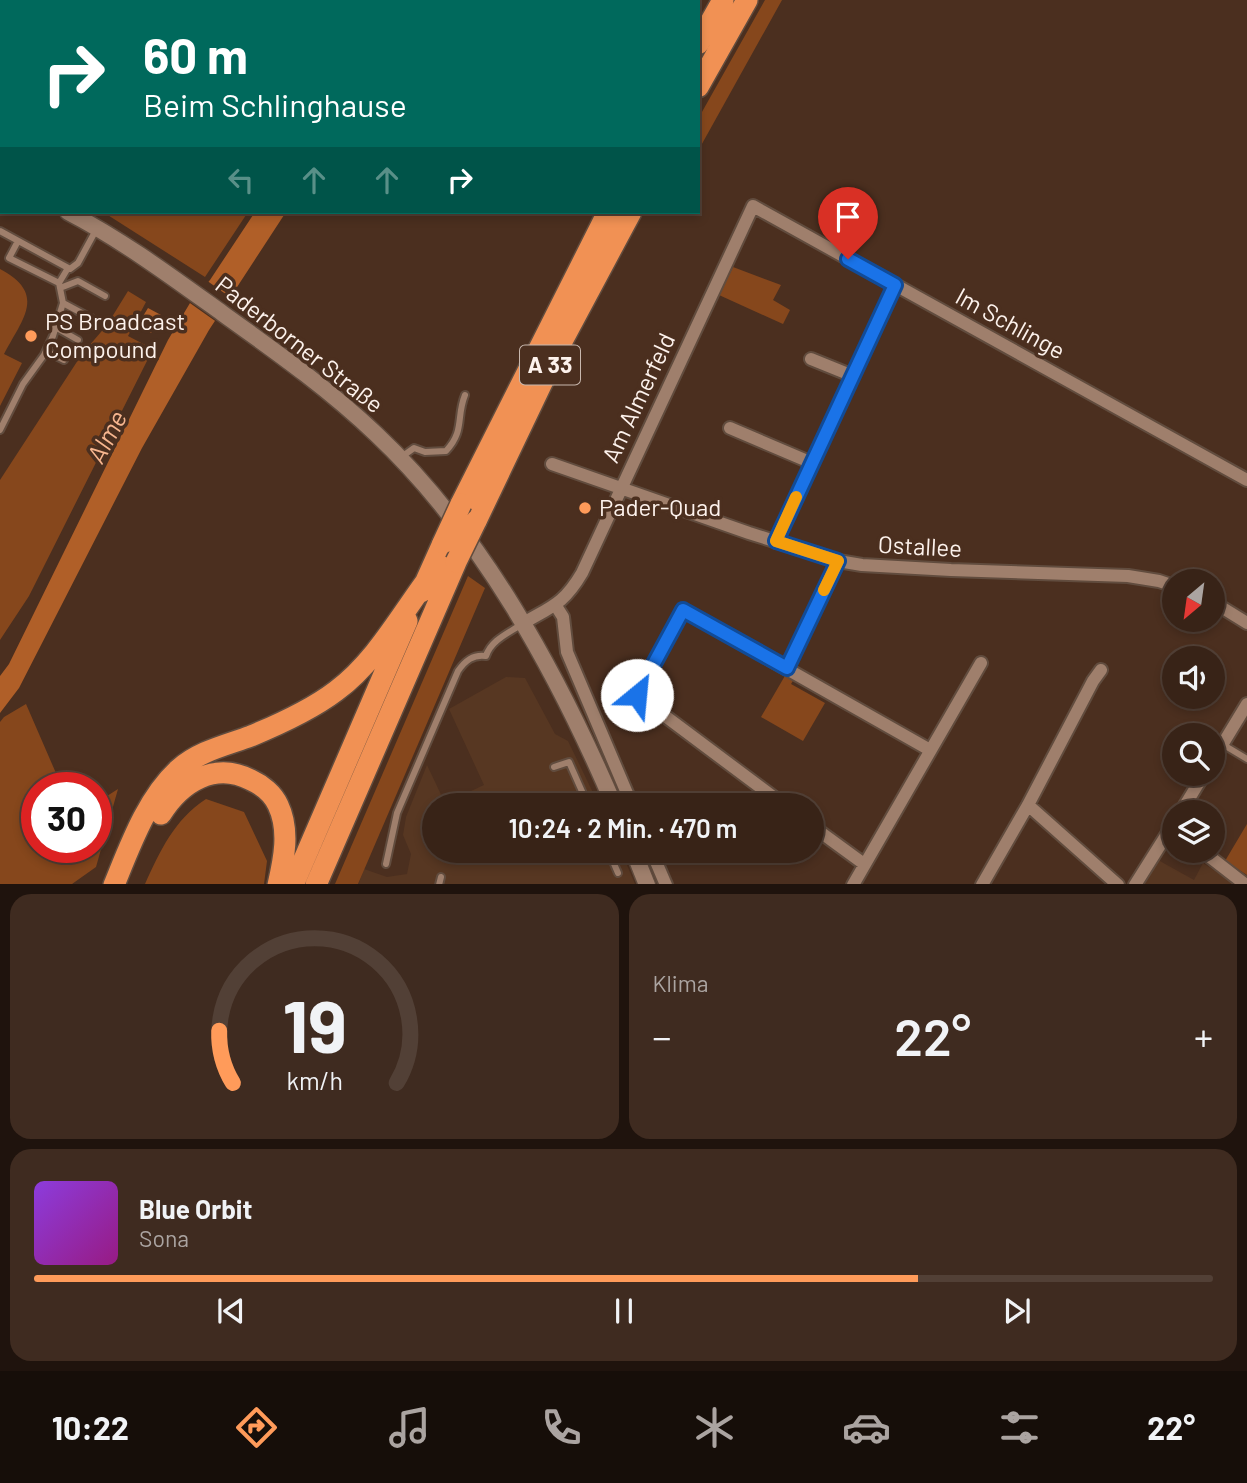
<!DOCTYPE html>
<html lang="de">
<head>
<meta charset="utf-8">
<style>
	body { margin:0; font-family:Barlow,sans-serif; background:#3f2b20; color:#f1f3f6; height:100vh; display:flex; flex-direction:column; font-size:26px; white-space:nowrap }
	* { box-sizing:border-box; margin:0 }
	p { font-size:23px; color:#aba4a1 }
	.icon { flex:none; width:38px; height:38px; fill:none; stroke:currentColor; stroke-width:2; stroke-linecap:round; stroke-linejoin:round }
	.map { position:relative; height:884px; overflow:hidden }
	.details { display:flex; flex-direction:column; gap:10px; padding:10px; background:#1f130d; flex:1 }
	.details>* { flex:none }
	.hud { position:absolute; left:0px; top:0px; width:700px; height:214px; box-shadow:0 4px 10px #0003,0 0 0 2px #524036; background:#00695c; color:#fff; overflow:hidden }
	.needle { width:46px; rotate:209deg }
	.controls { position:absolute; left:1162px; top:569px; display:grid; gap:14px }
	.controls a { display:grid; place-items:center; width:63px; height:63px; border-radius:50%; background:#382317; box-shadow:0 4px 10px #0003,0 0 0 2px #524036; font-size:35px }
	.speed { position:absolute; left:21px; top:772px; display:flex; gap:14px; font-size:35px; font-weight:700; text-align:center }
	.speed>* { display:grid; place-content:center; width:91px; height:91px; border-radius:50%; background:#382317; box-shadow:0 4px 10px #0003,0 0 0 2px #524036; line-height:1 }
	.speed .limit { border:10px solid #d22; background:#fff; color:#111 }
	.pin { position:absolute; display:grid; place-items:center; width:60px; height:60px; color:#fff; margin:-72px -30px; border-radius:50% 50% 50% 0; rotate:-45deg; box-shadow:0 0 7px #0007 }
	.pin .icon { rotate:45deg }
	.me { position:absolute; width:77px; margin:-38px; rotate:28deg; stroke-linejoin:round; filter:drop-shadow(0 0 5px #0008) }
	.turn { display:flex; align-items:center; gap:24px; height:147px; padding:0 28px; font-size:32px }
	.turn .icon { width:91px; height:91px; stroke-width:2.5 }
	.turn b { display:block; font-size:49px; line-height:60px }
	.lanes { display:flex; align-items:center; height:66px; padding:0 28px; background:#0003; justify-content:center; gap:35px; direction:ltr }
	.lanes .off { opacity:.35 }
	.big { font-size:52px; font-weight:600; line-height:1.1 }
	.details .card { flex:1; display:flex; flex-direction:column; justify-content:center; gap:10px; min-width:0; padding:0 24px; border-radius:21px; background:#3f2b20 }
	.details .dial { align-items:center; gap:0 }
	.dial svg { height:182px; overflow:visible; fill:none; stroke:#524036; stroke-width:7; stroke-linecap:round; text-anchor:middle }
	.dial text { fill:#f1f3f6; stroke:none }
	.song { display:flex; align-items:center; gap:21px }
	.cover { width:84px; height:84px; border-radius:10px; background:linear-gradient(135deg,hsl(270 70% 55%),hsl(310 70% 35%)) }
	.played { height:7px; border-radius:4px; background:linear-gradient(90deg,#ff9b5a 75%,#524036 75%) }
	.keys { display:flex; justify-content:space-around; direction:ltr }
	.heat { display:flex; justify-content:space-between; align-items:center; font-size:38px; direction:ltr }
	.details .tiles { flex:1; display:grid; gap:10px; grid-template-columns:1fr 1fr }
	.card:last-child { grid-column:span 2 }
	.trip { position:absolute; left:422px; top:793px; width:402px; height:70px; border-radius:35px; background:#382317; box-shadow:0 4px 10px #0003,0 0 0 2px #524036; font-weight:600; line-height:70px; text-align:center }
	.tab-bar { display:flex; height:112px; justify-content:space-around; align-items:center; background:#160e09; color:#aba4a1 }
	.tab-bar .icon { width:49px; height:49px }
	.tab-bar .on { color:#ff9b5a }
	.tab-bar b { font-size:32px; color:#f1f3f6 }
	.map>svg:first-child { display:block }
</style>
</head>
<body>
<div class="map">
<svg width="1247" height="885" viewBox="0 0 1247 885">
	<rect width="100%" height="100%" fill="#4b2f1f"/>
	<path fill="#573722" d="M506 677 525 678 555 734 568 741 599 805H434V850L621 851 635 884 358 885 364 869 387 877 407 874 411 854 403 835 406 817 427 765 445 803 484 785 449 709Z
		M1158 860 1194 880 1203 863 1235 884H1145Z"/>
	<path fill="#86471c" d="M42 0H324L42 2Z
		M765 0H782L698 151V119Z
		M103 212H248L205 277Z
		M733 267 781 285 773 300 790 310 783 324 719 295Z
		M0 269C47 294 23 318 4 354L22 363 0 406Z
		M128 291 146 302 128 336 153 349 29 596 0 640V480L82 354 107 325Z
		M468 576 485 588 358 884H335Z
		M786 674 794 679 791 684 825 703 803 741 761 717Z
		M26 704 62 787 37 788V847H96V803L118 789 96 867 72 884H0V722L4 717Z
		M206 799 244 812 267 861 264 884H145C160 851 174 820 206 799Z
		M1247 824V875L1225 861Z"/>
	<path fill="#b05f28" d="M255 212H286L209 330 142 448 19 688 0 713V676L9 664 168 340 190 303 210 280Z
		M148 308 161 315 151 333 137 326Z"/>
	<path fill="#4b2f1f" d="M206 280 234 300 218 323 187 301Z"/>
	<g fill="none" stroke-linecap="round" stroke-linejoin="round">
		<defs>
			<path id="lane" d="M0 231 70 269 78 263 96 230
				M18 241 9 258 59 283
				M60 288 78 281 105 296
				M63 303 91 318
				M55 327 78 340
				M46 351 64 360
				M0 430 23 384 44 355 53 336 63 303 59 283 68 268
				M400 458 414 448 425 452 446 451C465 431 456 417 465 395
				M1222 744 1247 759
				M554 767 569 762 588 805
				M608 850 618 873
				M386 864 397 813 458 671C465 661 473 654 486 656 491 640 509 633 522 624
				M439 885 441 877"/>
			<path id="street" d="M0 158 2 159
				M811 359 853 376
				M730 428 812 463
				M552 464 749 533 838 561 862 565 951 570 1128 576 1159 581 1174 586
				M776 542 895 285
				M1213 602 1247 623
				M556 606 563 617 567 652 632 805
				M522 624C552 606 563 605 582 573L753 206 1247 480
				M787 668 838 561
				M1213 760 1247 704
				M784 805 637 695 683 610 930 750
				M1028 805 1118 885
				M1181 812 1204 774
				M812 826 864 864
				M651 850 666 885
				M1201 850 1246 885
				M853 885 981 663
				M982 885 1028 805 1093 681 1101 670
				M1135 885 1174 823"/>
			<path id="secondary" d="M0 179 2 180
				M68 212C122 240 172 277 222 313 275 351 329 389 376 434 482 534 557 672 614 805
				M633 850 647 885"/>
			<path id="highway" d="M698 44 723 0
				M698 87 747 0
				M461 504 608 212
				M476 521 561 343 631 212
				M421 592 443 543
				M161 814C181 782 215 761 251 780 262 785 273 794 278 805 290 830 284 859 278 885
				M114 885C130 846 147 798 179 769 199 751 227 745 251 736 280 724 311 710 336 691 374 663 399 618 427 580
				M293 885 407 621
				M316 885 456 562"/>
		</defs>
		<use href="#lane" stroke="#614c3e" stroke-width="10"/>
		<use href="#street" stroke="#614c3e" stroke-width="16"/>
		<use href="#secondary" stroke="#614c3e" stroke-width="19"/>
		<use href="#highway" stroke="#614c3e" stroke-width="24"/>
		<use href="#lane" stroke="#9f7f6c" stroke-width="6"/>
		<use href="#street" stroke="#9f7f6c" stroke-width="12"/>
		<use href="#secondary" stroke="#9f7f6c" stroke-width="16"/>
		<use href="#highway" stroke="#f19154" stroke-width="21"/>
		<defs>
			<path id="highway-bridge" d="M443 543 461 504
				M456 562 476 521"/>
		</defs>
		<use href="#highway-bridge" stroke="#614c3e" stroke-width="24" stroke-linecap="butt"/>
		<use href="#highway-bridge" stroke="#f19154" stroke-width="21"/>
	</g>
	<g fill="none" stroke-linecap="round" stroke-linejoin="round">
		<defs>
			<path id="route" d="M637 695 683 610 787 668 838 561 776 541 895 285 848 259"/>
		</defs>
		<use href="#route" stroke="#114b97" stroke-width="18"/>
		<use href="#route" stroke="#1a73e8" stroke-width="12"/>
		<path stroke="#f59e0b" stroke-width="12" d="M796 497 776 541 838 561 824 590"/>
	</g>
	<g fill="#ff9b5a" stroke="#4b2f1f" stroke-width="2.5">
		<circle cx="31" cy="336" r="7"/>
		<circle cx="585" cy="508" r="7"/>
	</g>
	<g text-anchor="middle" stroke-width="7" stroke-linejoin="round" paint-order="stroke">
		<rect fill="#4b2f1f" stroke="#c8b8ae" stroke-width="2" x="520" y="345.5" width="60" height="39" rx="5"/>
		<g font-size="23" font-weight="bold" fill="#fdf2ec">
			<text x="550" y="373">A 33</text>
		</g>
		<g font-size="24" fill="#fdf2ec" stroke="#4b2f1f" text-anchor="start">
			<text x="45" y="330">PS Broadcast<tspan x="45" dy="28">Compound</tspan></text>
			<text x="599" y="516">Pader-Quad</text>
		</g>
		<g font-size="24" fill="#fdf2ec" stroke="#4b2f1f">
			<text transform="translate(1010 324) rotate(29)" y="8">Im Schlinge</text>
			<text transform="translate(299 345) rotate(38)" y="8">Paderborner Straße</text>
			<text transform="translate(639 398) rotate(-65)" y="8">Am Almerfeld</text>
			<text transform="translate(920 547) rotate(3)" y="8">Ostallee</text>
		</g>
		<g font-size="26" font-style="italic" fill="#f7b68f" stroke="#4b2f1f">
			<text transform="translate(107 437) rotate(-62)" y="9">Alme</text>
		</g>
	</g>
</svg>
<div class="controls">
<a><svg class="needle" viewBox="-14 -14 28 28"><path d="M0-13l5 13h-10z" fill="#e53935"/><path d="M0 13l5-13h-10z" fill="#aba4a1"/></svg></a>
<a><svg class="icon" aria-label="sound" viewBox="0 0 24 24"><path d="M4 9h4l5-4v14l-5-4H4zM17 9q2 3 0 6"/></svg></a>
<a><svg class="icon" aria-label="search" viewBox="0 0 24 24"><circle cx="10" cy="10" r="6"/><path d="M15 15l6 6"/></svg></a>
<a><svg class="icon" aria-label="layers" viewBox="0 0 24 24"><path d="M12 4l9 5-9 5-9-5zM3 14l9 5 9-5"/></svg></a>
</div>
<div class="speed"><div class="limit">30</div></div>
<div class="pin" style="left:848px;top:259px;background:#d93025"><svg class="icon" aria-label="arrive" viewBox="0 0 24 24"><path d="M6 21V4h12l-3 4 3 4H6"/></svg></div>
<svg class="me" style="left:637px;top:695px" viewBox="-20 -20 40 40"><circle r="19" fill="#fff"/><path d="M0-13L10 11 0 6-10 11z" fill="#1a73e8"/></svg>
<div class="trip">10:24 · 2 Min. · 470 m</div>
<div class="hud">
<div class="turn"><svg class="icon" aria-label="right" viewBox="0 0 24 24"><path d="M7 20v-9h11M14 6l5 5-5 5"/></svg><div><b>60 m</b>Beim Schlinghause</div></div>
<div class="lanes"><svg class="icon off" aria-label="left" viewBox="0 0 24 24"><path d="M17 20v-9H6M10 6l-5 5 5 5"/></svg><svg class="icon off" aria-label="ahead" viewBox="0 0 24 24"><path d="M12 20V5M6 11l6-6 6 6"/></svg><svg class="icon off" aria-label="ahead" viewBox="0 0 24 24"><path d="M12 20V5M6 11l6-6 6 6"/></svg><svg class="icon" aria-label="right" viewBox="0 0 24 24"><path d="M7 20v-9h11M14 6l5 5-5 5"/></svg></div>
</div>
</div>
<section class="details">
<div class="tiles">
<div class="card dial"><svg viewBox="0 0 100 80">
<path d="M14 69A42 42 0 1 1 86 69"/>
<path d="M14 69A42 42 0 0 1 8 46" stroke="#ff9b5a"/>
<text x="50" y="56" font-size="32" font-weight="700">19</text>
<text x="50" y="72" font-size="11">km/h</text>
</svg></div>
<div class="card"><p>Klima</p>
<div class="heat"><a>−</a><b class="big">22°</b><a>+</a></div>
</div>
<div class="card">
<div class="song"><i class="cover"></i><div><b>Blue Orbit</b><p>Sona</p></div></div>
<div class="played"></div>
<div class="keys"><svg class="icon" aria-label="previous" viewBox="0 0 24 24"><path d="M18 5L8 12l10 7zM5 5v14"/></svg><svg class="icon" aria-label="pause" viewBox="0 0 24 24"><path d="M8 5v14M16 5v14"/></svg><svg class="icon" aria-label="next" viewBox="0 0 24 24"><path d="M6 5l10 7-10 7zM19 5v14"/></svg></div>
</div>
</div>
</section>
<nav class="tab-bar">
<b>10:22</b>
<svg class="icon on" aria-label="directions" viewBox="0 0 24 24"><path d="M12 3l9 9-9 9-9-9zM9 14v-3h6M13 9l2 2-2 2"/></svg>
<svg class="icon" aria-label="music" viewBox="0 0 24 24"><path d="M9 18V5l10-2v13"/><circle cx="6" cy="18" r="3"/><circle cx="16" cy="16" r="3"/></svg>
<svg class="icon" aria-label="phone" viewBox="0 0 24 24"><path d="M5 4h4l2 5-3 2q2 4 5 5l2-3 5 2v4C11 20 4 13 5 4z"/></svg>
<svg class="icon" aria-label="climate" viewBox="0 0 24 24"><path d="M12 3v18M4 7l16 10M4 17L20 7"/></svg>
<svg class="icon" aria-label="car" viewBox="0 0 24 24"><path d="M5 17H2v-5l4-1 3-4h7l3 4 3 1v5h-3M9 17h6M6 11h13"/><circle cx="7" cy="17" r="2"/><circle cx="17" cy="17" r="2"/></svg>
<svg class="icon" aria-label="filters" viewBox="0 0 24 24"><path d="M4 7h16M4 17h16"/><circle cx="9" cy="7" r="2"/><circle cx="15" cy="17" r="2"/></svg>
<b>22°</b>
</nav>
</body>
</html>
